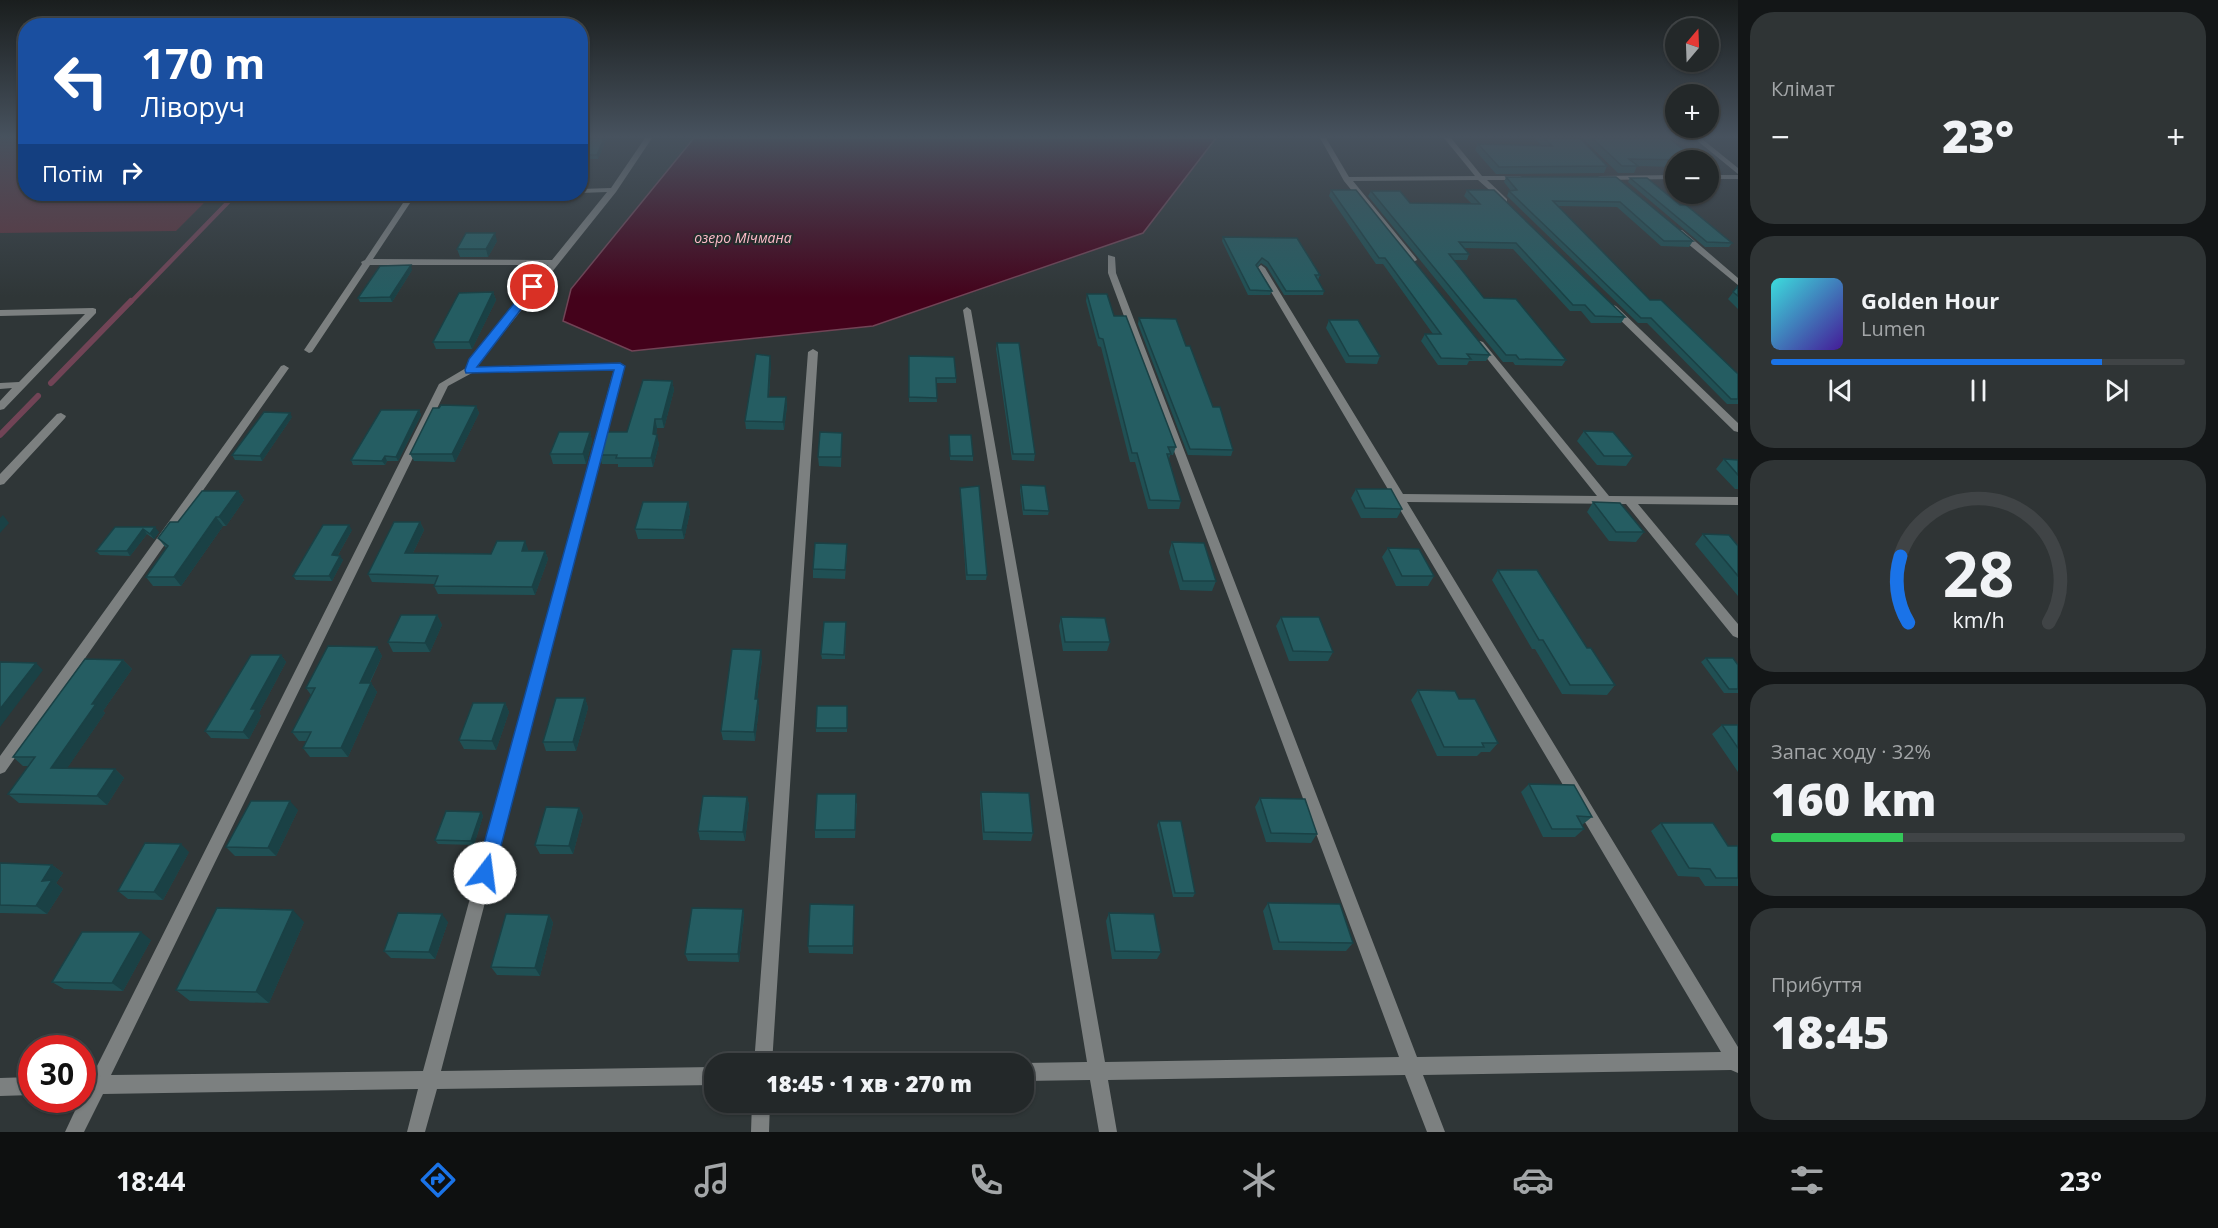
<!DOCTYPE html>
<html lang="uk">
<head>
<meta charset="utf-8">
<style>
	body { margin:0; font-family:"Open Sans",sans-serif; background:#2f3435; color:#f1f3f6; height:100vh; display:flex; flex-direction:column; font-size:22px; white-space:nowrap }
	* { box-sizing:border-box; margin:0 }
	p { font-size:20px; color:#a3a6a8 }
	.icon { flex:none; width:33px; height:33px; fill:none; stroke:currentColor; stroke-width:2; stroke-linecap:round; stroke-linejoin:round }
	.map { position:relative; flex:1; overflow:hidden }
	.sheet { display:flex; flex-direction:column; gap:12px; padding:12px; background:#131617; width:480px }
	.sheet>* { flex:none }
	.hud { position:absolute; left:18px; top:18px; width:570px; height:183px; border-radius:24px; box-shadow:0 2px 4px #0004,0 0 0 2px #404446; background:#1a4fa0; color:#fff; overflow:hidden }
	.needle { width:39px; rotate:19deg }
	.buttons { position:absolute; left:1665px; top:18px; display:grid; gap:12px }
	.buttons a { display:grid; place-items:center; width:54px; height:54px; border-radius:50%; background:#232829; box-shadow:0 2px 4px #0004,0 0 0 2px #404446; font-size:30px }
	.speed { position:absolute; left:18px; top:1035px; display:flex; gap:12px; font-size:30px; font-weight:700; text-align:center }
	.speed>* { display:grid; place-content:center; width:78px; height:78px; border-radius:50%; background:#232829; box-shadow:0 2px 4px #0004,0 0 0 2px #404446; line-height:1 }
	.speed .limit { border:9px solid #d22; background:#fff; color:#111 }
	.pin { position:absolute; display:grid; place-items:center; width:51px; height:51px; color:#fff; margin:-26px; border:3px solid #fff; border-radius:50%; box-shadow:0 2px 6px #0007 }
	.me { position:absolute; width:66px; margin:-33px; rotate:15deg; stroke-linejoin:round; filter:drop-shadow(0 0 4px #0008) }
	.turn { display:flex; align-items:center; gap:21px; height:126px; padding:0 24px; font-size:27px }
	.turn .icon { width:78px; height:78px; stroke-width:2.5 }
	.turn b { display:block; font-size:42px; line-height:51px }
	.then { display:flex; align-items:center; height:57px; padding:0 24px; background:#0003; gap:12px; font-size:22px }
	.big { font-size:45px; font-weight:800; line-height:1.1 }
	.sheet .widget { flex:1; display:flex; flex-direction:column; justify-content:center; gap:9px; min-width:0; padding:0 21px; border-radius:24px; background:#2f3435 }
	.sheet .dial { align-items:center; gap:0 }
	.dial svg { height:156px; overflow:visible; fill:none; stroke:#404446; stroke-width:7; stroke-linecap:round; text-anchor:middle }
	.dial text { fill:#f1f3f6; stroke:none }
	.song { display:flex; align-items:center; gap:18px }
	.cover { width:72px; height:72px; border-radius:9px; background:linear-gradient(135deg,hsl(180 70% 55%),hsl(260 70% 35%)) }
	.played { height:6px; border-radius:3px; background:linear-gradient(90deg,#1a73e8 80%,#404446 80%) }
	.keys { display:flex; justify-content:space-around; direction:ltr }
	.heat { display:flex; justify-content:space-between; align-items:center; font-size:33px; direction:ltr }
	.charge { height:9px; border-radius:4px; background:linear-gradient(90deg,#34c759 32%,#404446 0) }
	.trip { position:absolute; left:704px; top:1053px; width:330px; height:60px; border-radius:24px; background:#232829; box-shadow:0 2px 4px #0004,0 0 0 2px #404446; font-weight:800; line-height:60px; text-align:center }
	.tabs { display:flex; height:96px; justify-content:space-around; align-items:center; background:#0e1010; color:#a3a6a8 }
	.tabs .icon { width:42px; height:42px }
	.tabs .selected { color:#1a73e8 }
	.tabs b { font-size:27px; color:#f1f3f6 }
	main { display:flex; flex:1; min-height:0 }
	.map>svg:first-child { display:block }
</style>
</head>
<body>
<main>
<div class="map">
<svg width="1738" height="1132" viewBox="0 0 1738 1132">
	<rect width="100%" height="100%" fill="#2f3637"/>
	<path fill="#5f333d" d="M0 138H25L26 194H213L176 231 0 233Z"/>
	<path fill="#44021b" stroke="#714456" stroke-width="1.5" d="M694 138H1216L1143 233 873 326 632 351 563 321 571 289Z"/>
	<g fill="none" stroke-linecap="round" stroke-linejoin="round">
		<path stroke="#714456" stroke-width="4.5" d="M130 303 236 194"/>
		<path stroke="#714456" stroke-width="6" d="M51 383 131 301
			M0 435 38 396"/>
		<path fill="#7c8080" fill-rule="evenodd" d="M645 138H652L616 192 476 367 620 363 625 366 441 1071 714 1067V1085L437 1089 425 1132H407L418 1089 103 1094 84 1132H65L80 1100H82V1076H92L439 384 466 368 470 360 548 265H370L312 352 309 353 304 350 362 264 361 262 365 260 409 194H416L373 259 552 260 607 192 580 193V189L611 188ZM614 369 423 1071 111 1075 448 386 472 373Z
			M1320 138H1326L1349 177 1475 176 1444 138H1451L1482 176H1520L1524 178 1520 180H1487L1507 199V203H1504L1478 180 1353 181 1416 258 1417 260 1413 262H1410L1344 181Z
			M1694 138H1701L1738 168V174Z
			M1676 175V179L1600 180 1596 178 1600 176Z
			M1708 175H1738V179H1708Z
			M1676 230H1682L1738 278V285L1676 234Z
			M1108 255 1115 257 1116 273 1417 1057 1721 1052 1257 268 1261 265 1265 268 1403 494 1597 496 1477 346 1475 344 1480 341 1483 342 1609 496 1738 497V505L1638 504 1738 624V638L1733 636 1626 504 1407 502 1738 1047V1073L1731 1070 1423 1075 1445 1132H1427L1405 1075 1108 1080 1117 1132H1099L1090 1080 1023 1081V1063L1087 1062 963 310 967 307 971 310 1105 1062 1399 1057 1108 273Z
			M1613 305 1616 306 1738 423V432L1734 431 1610 310V306Z
			M93 308 96 309V313L4 409 0 410V401L12 388 0 389V383L19 382 85 314 0 316V310Z
			M813 349 818 352 772 1064H754L808 352Z
			M284 365 289 368 5 772 0 774V756L281 366Z
			M61 413 66 416 65 418 4 484 0 485V474L57 414Z
			M32 1077V1095L0 1096V1078Z
			M752 1102H770L769 1132H751Z"/>
	</g>
	<path fill="#205054" d="M580 138H607L598 159H580Z
		M1534 138H1580L1607 166 1604 173 1496 174 1475 150 1478 144 1542 146Z
		M1582 138H1669L1676 160V167L1637 166 1634 173H1618Z
		M1506 177H1616L1693 241 1689 247 1661 246 1617 207 1558 206 1650 300 1738 374V404H1727L1647 323H1638L1507 196 1509 191H1511L1504 182Z
		M1630 178 1680 205 1732 243 1729 247H1705L1628 182Z
		M1331 190 1490 355 1486 361H1469L1467 365H1438L1421 341 1425 334H1433L1383 264H1376L1329 196Z
		M1467 190 1625 317 1621 323H1591L1581 311H1570L1513 249 1464 248 1469 254 1467 260H1454L1484 298 1566 360 1562 366 1515 365 1513 362H1503L1368 196 1371 191 1410 203 1472 204 1464 196Z
		M1223 237 1320 275 1318 280 1324 291 1323 295H1284L1267 267 1261 263 1258 267 1272 291 1270 295H1248L1222 241Z
		M497 241 488 257H460L457 249Z
		M412 270 392 302H360L358 298Z
		M1738 286V309L1728 299Z
		M493 292 496 300 472 349H436L433 342Z
		M1087 294 1114 316 1176 447 1173 455H1170L1169 459 1181 501 1179 509H1148L1135 462H1130L1101 347 1098 346 1086 301Z
		M1139 318 1186 346 1233 450 1231 456 1188 455 1138 324Z
		M1329 320 1380 356 1377 364 1346 363 1326 328Z
		M997 343 1035 454 1034 461 1012 460 996 349Z
		M909 356 956 378V383H936L937 402H909Z
		M771 364 769 397H786L787 406 784 430 746 429 745 421Z
		M672 381 674 390 664 428H657L656 435 659 444 653 467H618V464H602L599 455 627 432Z
		M476 406 479 413 455 462 414 461 410 454Z
		M419 410 421 415 398 461H387L385 465H353L351 460Z
		M292 417 262 461 235 460 232 455Z
		M1584 431 1633 456 1626 466 1597 465 1577 441Z
		M590 432 592 441 586 464H553L550 454Z
		M842 433 841 467 819 466 818 457Z
		M949 435 973 456V461L950 460Z
		M1724 459 1738 460V489H1735L1716 469Z
		M1021 485 1049 511 1048 515H1023L1020 490Z
		M960 488 987 575 986 580H966Z
		M1356 489 1402 509 1397 518H1361L1351 498Z
		M238 491 244 500 226 526H223L181 586H153L146 577 166 548 158 538 178 522Z
		M688 502 690 512 684 539H638L635 529Z
		M1593 502 1644 532 1636 542 1609 541 1587 512Z
		M420 522 424 530 413 553 491 554 528 549V551H545L548 559 535 595 438 594 434 586 435 584 372 582 368 574Z
		M115 527 159 532 154 539 147 534 130 556 100 555 96 551Z
		M352 530 338 555 343 560 332 581 296 580 293 576Z
		M1703 534 1738 546V596L1695 544Z
		M1172 542 1216 581 1212 591 1180 590 1169 552Z
		M1388 548 1434 576 1428 586H1396L1382 557Z
		M847 553 845 579 813 578V569Z
		M1498 570 1587 648 1615 685 1607 695 1562 694 1535 649H1532L1492 580Z
		M437 615 442 625 430 652H393L388 642Z
		M1061 617 1110 642 1107 651H1063L1059 626Z
		M1281 617 1333 652 1328 661H1289L1276 626Z
		M846 622 845 659H822L821 654Z
		M377 647 382 656 370 683H371L377 692 348 757H310L303 748 307 741H299L292 732 311 695 306 688Z
		M281 655 286 662 259 713 261 716 249 739 211 738 205 731Z
		M1706 658 1738 665V693H1724L1701 662Z
		M762 659 757 699 759 708 755 741 723 740 721 731Z
		M123 660 132 669 103 711 105 713 67 768 115 769 124 778 107 805 19 803 8 794 29 766H23L13 757Z
		M1418 690 1459 699 1498 743 1490 752H1481L1477 756H1437L1411 700Z
		M585 698 588 708 576 751H546L543 742Z
		M505 703 509 712 496 750 464 749 459 740Z
		M847 706V732H816V728Z
		M1722 725H1738V772L1712 734Z
		M1529 784 1592 817 1582 825 1584 829 1575 837H1543L1521 792Z
		M981 792 1033 833 1031 841 983 840 980 801Z
		M747 797 749 805 745 841 700 840 698 831Z
		M1260 798 1317 834 1311 843 1266 842 1255 807Z
		M857 803 855 838H815V830Z
		M579 808 583 816 573 854H540L535 845Z
		M298 810 276 856H235L226 847Z
		M481 812 483 816 474 845 438 844 435 840Z
		M1159 821 1195 893 1193 897H1173L1157 825Z
		M1661 823 1728 846H1738V886H1705L1699 877 1678 876 1651 831Z
		M189 852 163 900 128 899 118 891Z
		M0 863 52 865 63 873 56 883 63 889 47 914 0 913Z
		M1268 903 1353 943 1346 951 1273 950 1263 911Z
		M854 905 853 954 809 953 808 946Z
		M743 909 744 917 739 962 688 961 685 954Z
		M1109 913 1161 952 1157 959H1112L1106 921Z
		M549 915 553 923 540 976 497 975 491 967Z
		M304 922 269 1003 190 1001 176 990Z
		M448 922 435 959 391 958 384 951Z
		M151 940 123 991 64 989 52 982Z"/>
	<path fill="#1a4145" d="M604 138H607L598 159 597 155Z
		M495 233 497 241 488 257 486 249Z
		M411 265 412 270 392 302 390 297Z
		M493 292 496 300 472 349 469 342Z
		M770 356 771 364 768 405V397Z
		M672 381 674 390 664 428 662 419Z
		M786 397 787 406 784 430 783 422Z
		M476 406 479 413 455 462 452 454Z
		M419 410 421 415 398 461 396 457Z
		M290 413 292 417 262 461 260 456Z
		M655 419 657 428 655 444 653 434Z
		M590 432 592 441 586 464 583 454Z
		M657 435 659 444 653 467 651 458Z
		M385 456 387 461 385 465 382 461Z
		M238 491 244 500 226 526 219 517Z
		M688 502 690 512 684 539 682 530Z
		M3 515 9 523 0 533V518Z
		M216 517 223 526 181 586 174 577Z
		M420 522 424 530 409 561 405 553Z
		M349 525 352 530 335 560 332 555Z
		M155 527 159 532 154 539 150 534Z
		M143 529 147 534 130 556 127 551Z
		M525 541 528 549 525 559 522 551Z
		M545 551 548 559 535 595 532 587Z
		M340 556 343 560 332 581 329 576Z
		M437 615 442 625 430 652 425 643Z
		M377 647 382 656 365 692 360 683Z
		M761 650 762 659 756 708 755 699Z
		M281 655 286 662 259 713 261 716 249 739 243 732 251 709Z
		M123 660 132 669 103 711 105 713 61 777 51 768 92 704Z
		M36 663 43 670 0 727V709Z
		M371 683 377 692 348 757 341 748Z
		M585 698 588 708 576 751 573 742Z
		M758 699 759 708 755 741 754 732Z
		M505 703 509 712 496 750 492 741Z
		M115 769 124 778 107 805 97 796Z
		M747 797 749 805 745 841 743 832Z
		M290 801 298 810 276 856 268 848Z
		M579 808 583 816 573 854 569 846Z
		M481 812 483 816 474 845 471 841Z
		M181 844 189 852 163 900 154 892Z
		M52 865 63 873 56 883 63 889 47 914 36 906 42 881Z
		M743 909 744 917 739 962 738 954Z
		M293 910 304 922 269 1003 256 992Z
		M442 914 448 922 435 959 429 952Z
		M549 915 553 923 540 976 535 968Z
		M141 932 151 940 123 991 112 983Z"/>
	<path fill="#255d62" stroke="#1a4145" stroke-width="1.5" d="M580 138H604L597 155H580Z
		M1544 138H1580L1607 166 1499 167 1478 144 1552 146Z
		M1592 138H1669L1696 160 1629 159 1638 166H1622Z
		M1506 177H1616L1693 241H1664L1620 202 1553 201 1650 300H1661L1738 374V399H1731L1651 318H1641L1509 191 1517 190Z
		M1630 178H1647L1680 205H1686L1732 243 1707 242Z
		M1331 190H1356L1490 355 1467 354 1471 359 1441 358 1425 334H1441L1385 258H1379Z
		M1467 190H1494L1625 317 1595 316 1585 305H1573L1516 243 1459 242 1469 254H1449L1484 298 1516 299 1566 360 1519 359 1516 355H1506L1371 191H1400L1410 203 1480 204Z
		M466 233H495L486 249H457Z
		M1223 237 1297 238 1320 275H1315L1324 291H1286L1268 262 1262 258 1256 265 1272 291 1250 290Z
		M411 265 390 297 358 298 380 266Z
		M1738 286V296L1733 292Z
		M493 292 469 342H433L459 293Z
		M1087 294H1107L1114 316H1126L1176 447H1168L1171 454H1167L1181 501 1150 500 1137 453H1132L1103 339 1099 338Z
		M1139 318 1176 319 1186 346H1190L1213 407H1220L1233 450 1190 449Z
		M1329 320H1358L1380 356H1349Z
		M997 343H1019L1035 454H1013Z
		M756 354 770 356 768 397H786L783 422 745 421Z
		M909 356 954 357 956 378H936L937 398 909 397Z
		M643 380 672 381 662 419H655L653 434 657 435 651 458H616L617 455H599L605 432H627Z
		M441 405 476 406 452 454H410L433 408H439Z
		M381 410H419L396 457 385 456 382 461 351 460Z
		M264 412 290 413 260 456 232 455Z
		M1584 431 1613 432 1633 456H1604Z
		M559 432H590L583 454H550Z
		M820 432 842 433 841 457H818Z
		M949 435H971L973 456H950Z
		M1724 459 1738 460V475Z
		M1021 485 1045 486 1049 511 1024 510Z
		M979 486 987 575H967L960 488Z
		M1356 489H1391L1402 509 1365 508Z
		M202 491H238L219 517H216L174 577H146L168 546 158 538 170 522H178Z
		M643 502H688L682 530 635 529Z
		M1593 502 1620 503 1644 532H1616Z
		M394 522H420L405 553 491 554 497 541H525L522 551H545L532 587 434 586 438 576 368 574Z
		M323 525H349L332 555 340 556 329 576H293Z
		M115 527H155L150 534 143 529 127 551H96Z
		M1703 534 1729 535 1738 546V576Z
		M1172 542 1204 543 1216 581H1183Z
		M815 543 847 544 845 570 813 569Z
		M1388 548 1419 549 1434 576H1402Z
		M1498 570H1537L1587 648H1591L1615 685H1570L1543 640H1539Z
		M401 615H437L425 643 388 642Z
		M1061 617 1105 618 1110 642H1065Z
		M1281 617H1319L1333 652 1293 651Z
		M824 622H846L844 655 821 654Z
		M328 646 377 647 360 683H371L341 748H303L311 732H292L315 688H306Z
		M732 649 761 650 755 699H758L754 732 721 731Z
		M251 655H281L251 709H256L243 732 205 731Z
		M1706 658H1733L1738 665V689H1729Z
		M85 659 123 660 92 704H96L51 768 115 769 97 796 8 794 35 757H13Z
		M0 662 36 663 0 709Z
		M1418 690 1455 691 1459 699H1475L1498 743H1482L1484 747H1444Z
		M556 698H585L573 742H543Z
		M473 703H505L492 741 459 740Z
		M817 706H847V728H816Z
		M1722 725H1738V748Z
		M1529 784 1574 785 1592 817 1577 816 1584 829H1552Z
		M981 792 1029 793 1033 833 984 832Z
		M817 794H856L855 830H815Z
		M703 796 747 797 743 832 698 831Z
		M1260 798 1305 799 1317 834 1271 833Z
		M251 801H290L268 848 226 847Z
		M546 807 579 808 569 846 535 845Z
		M446 811 481 812 471 841 435 840Z
		M1159 821H1181L1195 893H1175Z
		M1661 823H1713L1728 846H1738V878H1716L1710 869 1689 868Z
		M145 843 181 844 154 892 118 891Z
		M0 863 52 865 42 881 52 880 36 906 0 905Z
		M1268 903 1340 904 1353 943 1279 942Z
		M810 904 854 905 853 946H808Z
		M217 908 293 910 256 992 176 990Z
		M692 908 743 909 738 954H685Z
		M398 913 442 914 429 952 384 951Z
		M1109 913 1154 914 1161 952 1115 951Z
		M506 914 549 915 535 968 491 967Z
		M82 932H141L112 983 52 982Z"/>
	<linearGradient id="sky" x2="0" y2="1"><stop stop-color="#1a1e1e"/><stop offset="0.46" stop-color="#47525e"/><stop offset="1" stop-color="#47525e" stop-opacity="0"/></linearGradient>
	<rect width="1738" height="297" fill="url(#sky)"/>
	<path fill="#1a73e8" stroke="#114b97" stroke-width="1.5" d="M533 284 538 287 477 367 620 363 625 366 494 873 491 879 485 882 479 879 476 873 614 370 466 373 465 370 469 359 529 285Z"/>
	<g text-anchor="middle" stroke-width="4.5" stroke-linejoin="round" paint-order="stroke">
		<g font-size="14" font-style="italic" fill="#fdbcc9" stroke="#252c2c">
			<text x="743" y="243">озеро Мічмана</text>
		</g>
	</g>
</svg>
<div class="buttons">
<a><svg class="needle" viewBox="-14 -14 28 28"><path d="M0-13l5 13h-10z" fill="#e53935"/><path d="M0 13l5-13h-10z" fill="#a3a6a8"/></svg></a>
<a>+</a>
<a>−</a>
</div>
<div class="speed"><div class="limit">30</div></div>
<div class="pin" style="left:533px;top:287px;background:#d93025"><svg class="icon" aria-label="arrive" viewBox="0 0 24 24"><path d="M6 21V4h12l-3 4 3 4H6"/></svg></div>
<svg class="me" style="left:485px;top:873px" viewBox="-20 -20 40 40"><circle r="19" fill="#fff"/><path d="M0-13L10 11 0 6-10 11z" fill="#1a73e8"/></svg>
<div class="trip">18:45 · 1 хв · 270 m</div>
<div class="hud">
<div class="turn"><svg class="icon" aria-label="left" viewBox="0 0 24 24"><path d="M17 20v-9H6M10 6l-5 5 5 5"/></svg><div><b>170 m</b>Ліворуч</div></div>
<div class="then">Потім<svg class="icon" aria-label="right" viewBox="0 0 24 24"><path d="M7 20v-9h11M14 6l5 5-5 5"/></svg></div>
</div>
</div>
<section class="sheet">
<div class="widget"><p>Клімат</p>
<div class="heat"><a>−</a><b class="big">23°</b><a>+</a></div>
</div>
<div class="widget">
<div class="song"><i class="cover"></i><div><b>Golden Hour</b><p>Lumen</p></div></div>
<div class="played"></div>
<div class="keys"><svg class="icon" aria-label="previous" viewBox="0 0 24 24"><path d="M18 5L8 12l10 7zM5 5v14"/></svg><svg class="icon" aria-label="pause" viewBox="0 0 24 24"><path d="M8 5v14M16 5v14"/></svg><svg class="icon" aria-label="next" viewBox="0 0 24 24"><path d="M6 5l10 7-10 7zM19 5v14"/></svg></div>
</div>
<div class="widget dial"><svg viewBox="0 0 100 80">
<path d="M14 69A42 42 0 1 1 86 69"/>
<path d="M14 69A42 42 0 0 1 10 35" stroke="#1a73e8"/>
<text x="50" y="56" font-size="32" font-weight="700">28</text>
<text x="50" y="72" font-size="11">km/h</text>
</svg></div>
<div class="widget"><p>Запас ходу · 32%</p><b class="big">160 km</b><div class="charge"></div></div>
<div class="widget"><p>Прибуття</p><b class="big">18:45</b></div>
</section>
</main>
<nav class="tabs">
<b>18:44</b>
<svg class="icon selected" aria-label="directions" viewBox="0 0 24 24"><path d="M12 3l9 9-9 9-9-9zM9 14v-3h6M13 9l2 2-2 2"/></svg>
<svg class="icon" aria-label="music" viewBox="0 0 24 24"><path d="M9 18V5l10-2v13"/><circle cx="6" cy="18" r="3"/><circle cx="16" cy="16" r="3"/></svg>
<svg class="icon" aria-label="phone" viewBox="0 0 24 24"><path d="M5 4h4l2 5-3 2q2 4 5 5l2-3 5 2v4C11 20 4 13 5 4z"/></svg>
<svg class="icon" aria-label="climate" viewBox="0 0 24 24"><path d="M12 3v18M4 7l16 10M4 17L20 7"/></svg>
<svg class="icon" aria-label="car" viewBox="0 0 24 24"><path d="M5 17H2v-5l4-1 3-4h7l3 4 3 1v5h-3M9 17h6M6 11h13"/><circle cx="7" cy="17" r="2"/><circle cx="17" cy="17" r="2"/></svg>
<svg class="icon" aria-label="filters" viewBox="0 0 24 24"><path d="M4 7h16M4 17h16"/><circle cx="9" cy="7" r="2"/><circle cx="15" cy="17" r="2"/></svg>
<b>23°</b>
</nav>
</body>
</html>
